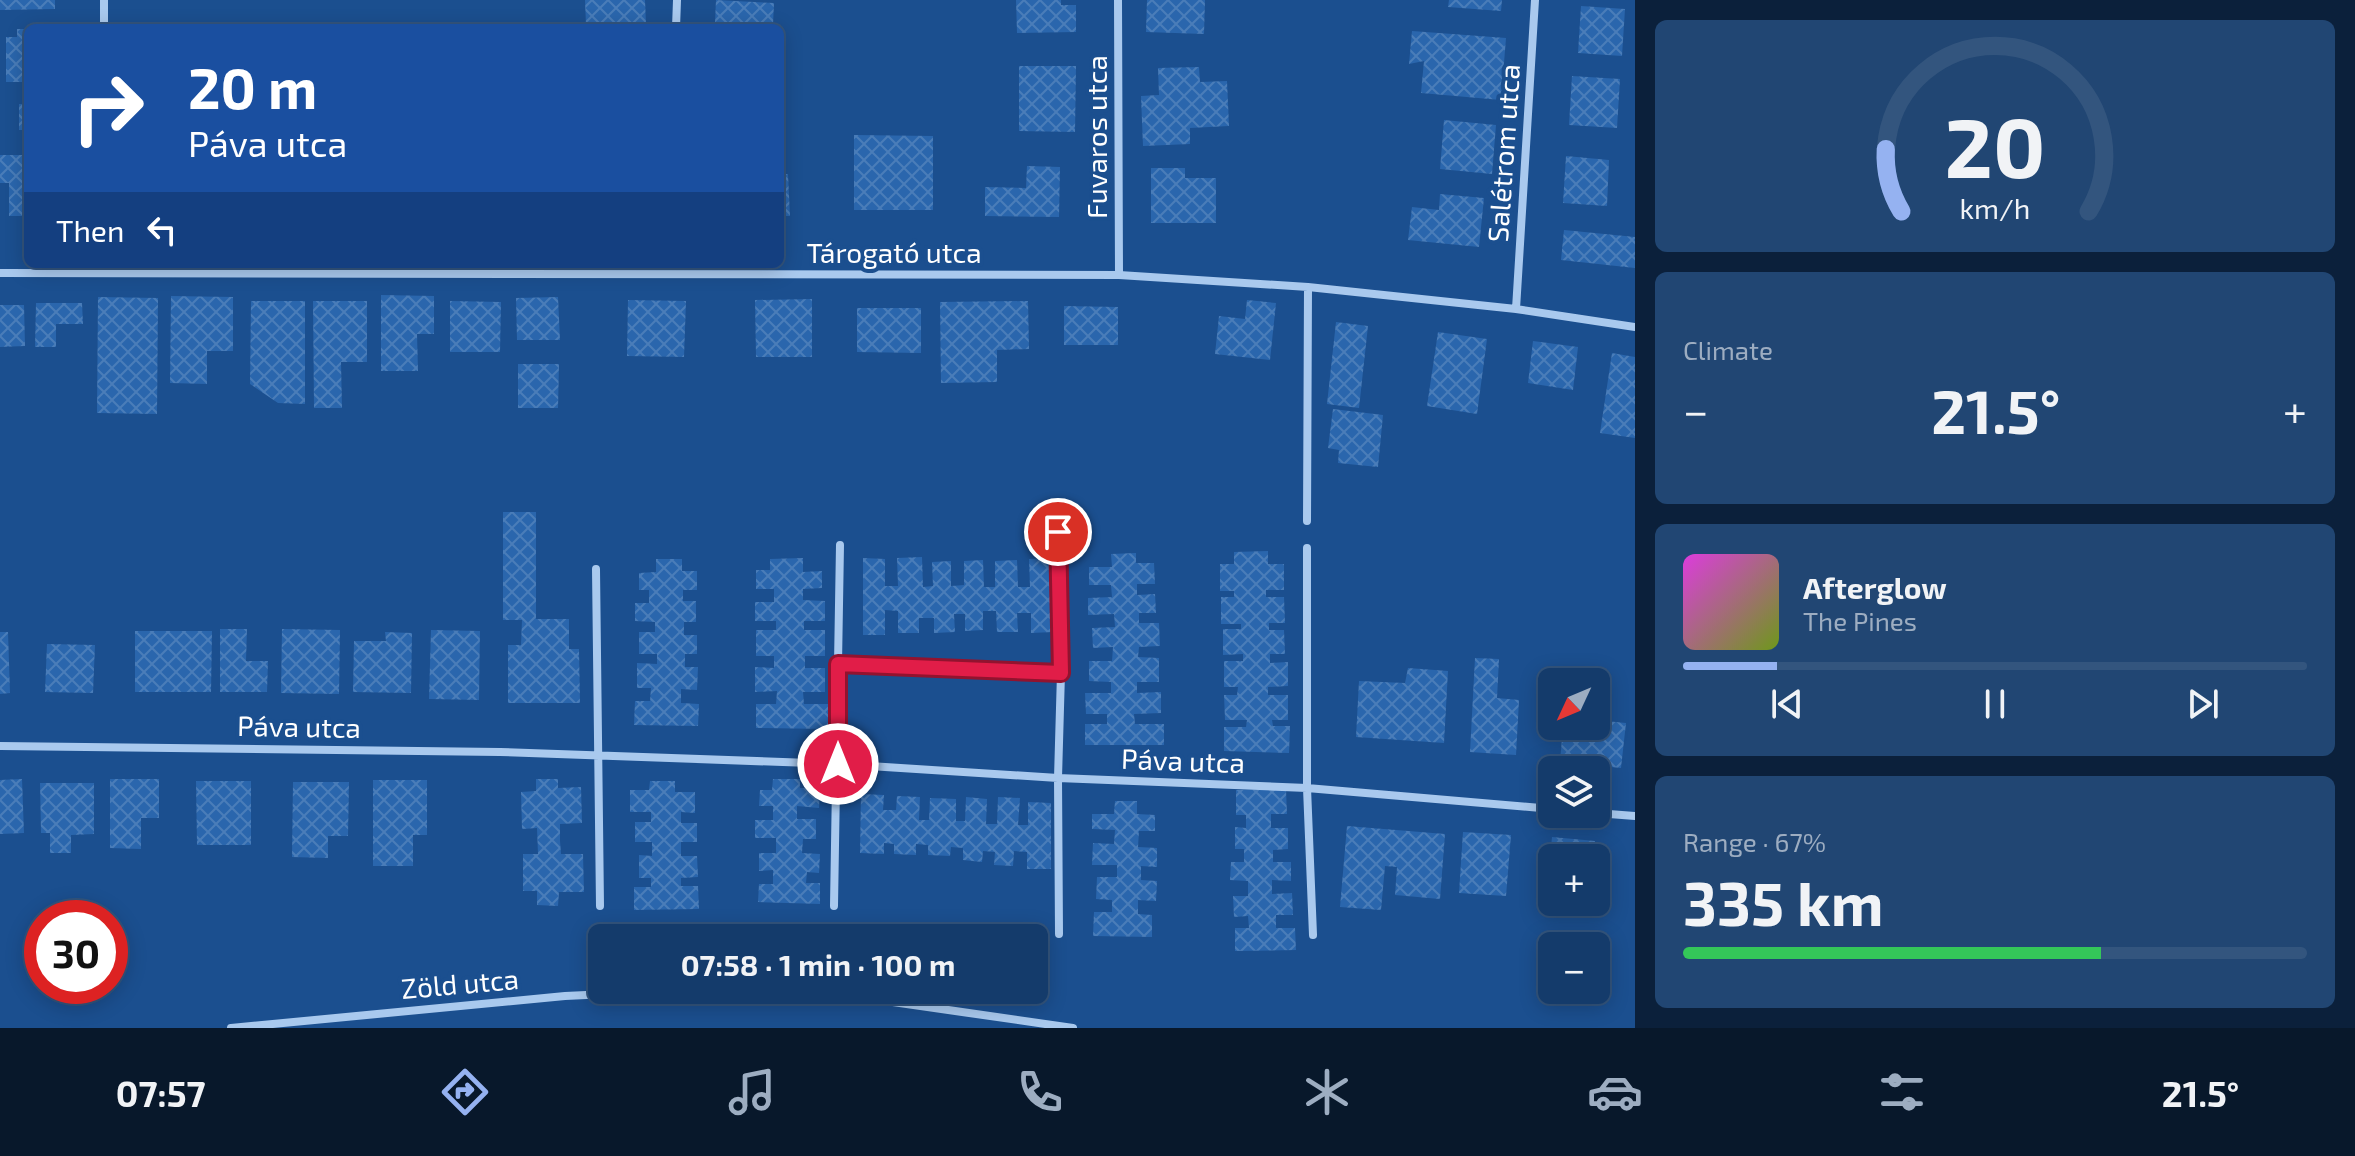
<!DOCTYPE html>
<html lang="en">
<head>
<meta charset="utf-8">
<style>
	body { margin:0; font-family:"Exo 2",sans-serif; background:#214673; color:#f1f3f6; height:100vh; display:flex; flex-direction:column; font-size:30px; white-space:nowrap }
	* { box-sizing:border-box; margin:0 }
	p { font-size:26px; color:#9dadc1 }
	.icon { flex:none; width:44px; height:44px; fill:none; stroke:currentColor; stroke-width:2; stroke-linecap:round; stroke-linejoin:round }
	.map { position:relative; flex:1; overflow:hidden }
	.panel { display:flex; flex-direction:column; gap:20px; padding:20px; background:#0b203b; width:720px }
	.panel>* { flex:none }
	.banner { position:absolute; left:24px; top:24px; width:760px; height:244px; border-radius:12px; box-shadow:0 4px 20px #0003,0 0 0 2px #33557e; background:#1a4fa0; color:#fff; overflow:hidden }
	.needle { width:52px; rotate:226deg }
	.fabs { position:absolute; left:1538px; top:668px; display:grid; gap:16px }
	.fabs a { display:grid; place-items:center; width:72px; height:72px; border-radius:12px; background:#143b6b; box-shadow:0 4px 20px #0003,0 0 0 2px #33557e; font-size:40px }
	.speed { position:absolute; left:24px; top:900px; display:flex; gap:16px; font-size:40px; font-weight:700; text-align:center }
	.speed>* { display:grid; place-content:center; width:104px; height:104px; border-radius:50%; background:#143b6b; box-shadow:0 4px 20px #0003,0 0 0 2px #33557e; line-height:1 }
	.speed .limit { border:12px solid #d22; background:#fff; color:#111 }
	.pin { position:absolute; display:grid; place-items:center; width:68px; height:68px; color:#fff; margin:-34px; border:4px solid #fff; border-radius:50%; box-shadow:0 2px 8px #0007 }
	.me { position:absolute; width:88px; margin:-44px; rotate:0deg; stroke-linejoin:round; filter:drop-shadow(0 0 6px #0008) }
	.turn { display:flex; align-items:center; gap:28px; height:168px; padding:0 32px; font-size:36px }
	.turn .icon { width:104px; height:104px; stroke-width:2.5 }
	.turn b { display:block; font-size:56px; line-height:68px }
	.then { display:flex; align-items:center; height:76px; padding:0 32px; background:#0003; gap:16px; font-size:30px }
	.big { font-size:60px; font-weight:700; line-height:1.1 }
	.panel .card { flex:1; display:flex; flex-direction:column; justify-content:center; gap:12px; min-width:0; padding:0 28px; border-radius:12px; background:#214673 }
	.panel .dial { align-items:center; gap:0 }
	.dial svg { height:208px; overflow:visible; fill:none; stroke:#33557e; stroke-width:7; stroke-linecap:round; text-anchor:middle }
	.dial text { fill:#f1f3f6; stroke:none }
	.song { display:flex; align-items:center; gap:24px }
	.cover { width:96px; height:96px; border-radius:12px; background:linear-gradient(135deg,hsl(300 70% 55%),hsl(80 70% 35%)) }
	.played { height:8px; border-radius:4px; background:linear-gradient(90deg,#95b2f1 15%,#33557e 15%) }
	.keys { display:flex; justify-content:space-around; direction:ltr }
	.heat { display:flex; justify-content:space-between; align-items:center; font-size:44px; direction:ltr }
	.charge { height:12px; border-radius:6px; background:linear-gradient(90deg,#34c759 67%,#33557e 0) }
	.trip { position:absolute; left:588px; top:924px; width:460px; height:80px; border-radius:12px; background:#143b6b; box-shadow:0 4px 20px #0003,0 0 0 2px #33557e; font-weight:700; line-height:80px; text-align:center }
	.tab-bar { display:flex; height:128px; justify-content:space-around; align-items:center; background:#08182b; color:#9dadc1 }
	.tab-bar .icon { width:56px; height:56px }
	.tab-bar .selected { color:#95b2f1 }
	.tab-bar b { font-size:36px; color:#f1f3f6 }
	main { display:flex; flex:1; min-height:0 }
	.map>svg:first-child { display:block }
</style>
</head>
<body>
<main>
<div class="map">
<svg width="1635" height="1028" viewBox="0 0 1635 1028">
	<defs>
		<pattern id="building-cross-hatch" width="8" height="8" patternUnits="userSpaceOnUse" patternTransform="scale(2)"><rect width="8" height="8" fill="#2a66ad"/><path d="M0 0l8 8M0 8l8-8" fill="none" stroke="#4a7db9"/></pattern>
	</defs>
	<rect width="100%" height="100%" fill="#1b4f8f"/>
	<path fill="url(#building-cross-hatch)" d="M0 0H55V9L0 10Z
		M585 0H645L646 24 586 26Z
		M716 0 774 3 773 25 715 22Z
		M1016 0H1061V5H1076V32L1017 33Z
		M1147 0H1205L1204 34 1146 32Z
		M1449 0H1502L1501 11 1448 7Z
		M1581 6 1625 9 1622 56 1578 53Z
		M17 29H28V82H6V37H17Z
		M1412 31 1506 38 1501 100 1421 93 1424 61 1409 64Z
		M1019 66H1076L1075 132 1019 131Z
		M1199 67 1200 82 1227 81 1229 126 1190 128V144L1143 146 1141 96 1159 95 1158 68Z
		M1572 76 1620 79 1617 128 1569 125Z
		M19 104H28V130H19Z
		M1444 120 1496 125 1492 174 1440 169Z
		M854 135 933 136V210H854Z
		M0 155H28V216H9V183H0Z
		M1566 156 1609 160 1607 206 1563 203Z
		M1027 166 1060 167 1059 217 985 216V187L1026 188Z
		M1151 168H1185V178H1216V223H1151Z
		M780 174H788L790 216H780Z
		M1440 194 1484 198 1479 247 1408 240 1412 207 1439 210Z
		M1564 230 1635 237V268L1561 260Z
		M381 295 434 296V334H417L418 371H381Z
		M171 296 233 297V351H207V384L170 383Z
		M98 297 158 298 157 414 97 413Z
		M558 297 560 340H517L516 298Z
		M812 299V357H756L755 300Z
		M628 300 686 301 684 357 627 356Z
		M1247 300 1276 303 1270 360 1215 354 1219 316 1245 319Z
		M251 301H305V404L278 403 250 384Z
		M313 301H367V362H341L342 408H314Z
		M450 301 501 302 500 352H450Z
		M1028 301 1029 349 997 350V382L941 383 940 302Z
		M36 303H82L83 324H56V347H35Z
		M0 305H24L25 346 0 347Z
		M1064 306 1118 307V345H1064Z
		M857 308H921V353L857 352Z
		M1336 322 1368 326 1359 408 1327 404Z
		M1438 332 1487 339 1477 414 1427 406Z
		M1533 341 1578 347 1573 390 1528 383Z
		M1612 353 1635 357V438L1600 433Z
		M518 364H559L558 408H518Z
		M1333 409 1383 415 1378 467 1338 463 1339 450 1328 448Z
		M503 512H536V619H569V649H579L580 703H508V645H521L522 620H503Z
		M1268 551V564H1284V590H1266V597H1284L1285 623H1269V630H1284L1285 654H1270V663L1288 662V686L1268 687V695H1288V720H1272L1273 726H1290L1289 753 1224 751V727H1246L1247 720H1225L1224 695H1237L1238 687H1224V661H1243V654L1223 655V629H1241V624H1221V597H1234V591H1220V564H1234V552Z
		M1136 553V563H1154L1155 584H1137V595L1155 594 1156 613H1139V623H1159L1160 646 1139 647 1138 657 1159 658V682H1137V693L1161 692V713L1134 714 1135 724H1164V745H1085V724H1107V714H1086L1085 693H1111V682L1089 681V661H1112L1113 647 1093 648 1092 628 1115 627 1114 614 1088 615V598L1112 597 1111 585H1089V567H1112L1111 554Z
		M922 557 923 587 933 586 932 562 951 561V586L964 585V561L983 560 984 587H995V561L1017 560 1018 587H1030L1029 559 1050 558 1053 632 1031 633V613H1017L1018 632H997L996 611H983V630L965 631V614H954L955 632 934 633V618H919V633H898V611L885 610V635H863V558L885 559V586H898L897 558Z
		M803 558V572L822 571V588L803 589V600L825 601V621H804V630H825V656H805V668H825V692H803L804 704H828V729L756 728V704H776L777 691 755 692V667L774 668V656H756V630H776V621H755V602H774V589H756V570H770V559Z
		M656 559H682V571H697V590H683V601H696V622H684V635H697V654H685V667H698L697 690 681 689V703L699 704 698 726 634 725 635 701H650L651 688H637V663L657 664V654H639V632H655V622L635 621V603H649V590H639V573L656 572Z
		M220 629H247L246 661H268L267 692H220Z
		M282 629 340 630 339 694 281 693Z
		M431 630 480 631 479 700 429 699Z
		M135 631H212L211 692H135Z
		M0 632H8L10 693 0 694Z
		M385 632 412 633 411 693 353 692 354 641H386Z
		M47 644 95 645 93 693 45 692Z
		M1475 658 1499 659 1497 698 1519 700 1516 755 1470 752Z
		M1408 668 1448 671 1444 743 1356 737 1359 681 1405 683Z
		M1596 720 1626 723 1621 768 1560 762 1563 726H1596Z
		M22 779 24 833 0 834V780Z
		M110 779H159V818H141V849L110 848Z
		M536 779H558V788L581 787 582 823 560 824V841L561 854H583L584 892H559L558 906 537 905V891H523V854H538L537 828 522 829 521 792 536 791Z
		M773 779H800V788L820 789 819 808 797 806V819H816V839H803L802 853 820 854 819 873 807 872 806 883H820V904L758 902 759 884H773V870L759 871V853H776V838H755V820H773V806H759L760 790H772Z
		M373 780H427V835H413V866H373Z
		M196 781H251V845H197Z
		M650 781H675V792H695V813L681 812V823H697V842H681V856H697L698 877 681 878V886H698L699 909 634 910V887H651V878H639V855L652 856V842H635V822H651V812H630V790H649Z
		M293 782H349L348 836H328V858L292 857Z
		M40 783H94V834L71 835V853H50V833H41Z
		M1286 789 1287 814H1271V828H1288V849L1273 850V862H1291V881L1272 880V894L1292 893 1293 915H1276V928H1295L1296 950 1235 951V928H1249L1248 916 1234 917 1233 896H1248V881L1230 880 1231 862H1244V849H1235V827L1246 828V815H1236V790Z
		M861 794 884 795 883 810H896L897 796 920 797 919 820H929L930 798 956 799V821H965L966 797 987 799 986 824H997L998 797 1020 798 1018 825H1028V802L1051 803V869H1027V852L1014 851 1013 866 994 865 995 852 983 851 982 862 963 860V848L951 847 950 856 928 855V845L916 844V855L894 854V844L884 843V854L860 853Z
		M1115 801H1137V814L1155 815V831H1139L1138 847 1157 848V867L1141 866V880L1157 881 1156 901 1138 900V914L1152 915V937L1093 936 1094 912H1112V900L1096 899 1097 877H1117V865H1092L1093 843 1114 844 1115 830 1092 829V814H1114Z
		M1347 826 1445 834 1440 899 1395 895 1397 867 1385 866 1381 910 1340 907Z
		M1463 832 1511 835 1506 896 1459 893Z
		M1552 837 1595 841 1593 858H1550Z
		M1550 859H1552V887H1547Z"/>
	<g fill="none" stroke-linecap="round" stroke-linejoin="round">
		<path stroke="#a9c9ee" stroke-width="8" d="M104 0V28
			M1118 0 1119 275
			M676 28 677 0
			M0 273 1119 275 1308 287 1516 309 1635 327
			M1516 309 1535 0
			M1307 521 1308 287
			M1058 532 1061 673
			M1307 548V788L1313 935
			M596 569 600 906
			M838 664 840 545
			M0 746 500 752 838 764 1058 778 1307 788 1552 809
			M1596 813 1635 816
			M834 906 838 664 1061 673 1058 778 1059 934
			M763 990 851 996 1073 1028
			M231 1028 565 996 693 990"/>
	</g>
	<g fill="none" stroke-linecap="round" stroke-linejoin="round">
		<defs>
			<path id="route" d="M838 764V664L1061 673 1058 532"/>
		</defs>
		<use href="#route" stroke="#92132f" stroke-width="20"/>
		<use href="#route" stroke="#e11d48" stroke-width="14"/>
	</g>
	<g text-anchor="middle" stroke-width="8" stroke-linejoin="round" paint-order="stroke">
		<g font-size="28" fill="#fff" stroke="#1b4f8f">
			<text transform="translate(1097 137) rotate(-90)" y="10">Fuvaros utca</text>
			<text transform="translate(1504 153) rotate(-86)" y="10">Salétrom utca</text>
			<text x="894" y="263">Tárogató utca</text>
			<text transform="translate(299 727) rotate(1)" y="10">Páva utca</text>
			<text transform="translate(1183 761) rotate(2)" y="10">Páva utca</text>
			<text transform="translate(460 984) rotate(-5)" y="10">Zöld utca</text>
		</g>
	</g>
</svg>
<div class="fabs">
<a><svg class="needle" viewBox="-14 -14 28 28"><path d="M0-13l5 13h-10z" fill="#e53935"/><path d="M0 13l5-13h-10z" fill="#9dadc1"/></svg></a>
<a><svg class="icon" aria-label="layers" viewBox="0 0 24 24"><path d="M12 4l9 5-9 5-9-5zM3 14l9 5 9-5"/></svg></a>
<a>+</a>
<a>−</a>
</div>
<div class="speed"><div class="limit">30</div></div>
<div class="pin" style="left:1058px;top:532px;background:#d93025"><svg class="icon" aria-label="arrive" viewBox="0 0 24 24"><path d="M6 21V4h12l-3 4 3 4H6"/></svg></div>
<svg class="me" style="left:838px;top:764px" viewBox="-20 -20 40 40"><circle r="17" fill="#e11d48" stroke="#fff" stroke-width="3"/><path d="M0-11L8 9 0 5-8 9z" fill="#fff"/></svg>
<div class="trip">07:58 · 1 min · 100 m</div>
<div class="banner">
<div class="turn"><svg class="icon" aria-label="right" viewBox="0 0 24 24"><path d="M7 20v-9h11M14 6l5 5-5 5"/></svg><div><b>20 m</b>Páva utca</div></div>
<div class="then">Then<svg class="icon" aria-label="left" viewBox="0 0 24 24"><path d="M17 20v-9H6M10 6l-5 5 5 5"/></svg></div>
</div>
</div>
<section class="panel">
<div class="card dial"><svg viewBox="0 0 100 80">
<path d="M14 69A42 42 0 1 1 86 69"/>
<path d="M14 69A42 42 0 0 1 8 45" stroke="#95b2f1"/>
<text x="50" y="56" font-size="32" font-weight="700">20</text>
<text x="50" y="72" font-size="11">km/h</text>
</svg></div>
<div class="card"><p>Climate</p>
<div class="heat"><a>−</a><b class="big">21.5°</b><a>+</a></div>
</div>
<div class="card">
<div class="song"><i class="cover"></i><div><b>Afterglow</b><p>The Pines</p></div></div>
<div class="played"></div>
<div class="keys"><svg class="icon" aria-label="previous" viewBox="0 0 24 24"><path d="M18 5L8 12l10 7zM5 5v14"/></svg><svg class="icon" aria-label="pause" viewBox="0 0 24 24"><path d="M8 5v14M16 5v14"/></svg><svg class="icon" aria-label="next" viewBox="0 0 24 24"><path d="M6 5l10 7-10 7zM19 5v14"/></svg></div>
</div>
<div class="card"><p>Range · 67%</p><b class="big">335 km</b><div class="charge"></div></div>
</section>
</main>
<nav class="tab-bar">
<b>07:57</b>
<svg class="icon selected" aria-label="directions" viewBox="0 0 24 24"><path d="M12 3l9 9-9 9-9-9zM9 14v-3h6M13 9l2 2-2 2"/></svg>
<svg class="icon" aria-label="music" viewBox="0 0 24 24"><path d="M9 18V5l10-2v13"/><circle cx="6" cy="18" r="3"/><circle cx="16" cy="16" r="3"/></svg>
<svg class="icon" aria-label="phone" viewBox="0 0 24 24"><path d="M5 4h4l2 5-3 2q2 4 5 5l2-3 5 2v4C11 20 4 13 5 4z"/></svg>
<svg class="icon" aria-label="climate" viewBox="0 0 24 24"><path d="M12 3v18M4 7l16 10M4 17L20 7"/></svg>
<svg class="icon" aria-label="car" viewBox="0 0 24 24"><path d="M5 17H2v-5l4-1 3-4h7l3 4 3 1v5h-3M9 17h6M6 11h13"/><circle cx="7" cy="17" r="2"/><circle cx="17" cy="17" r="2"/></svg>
<svg class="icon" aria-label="filters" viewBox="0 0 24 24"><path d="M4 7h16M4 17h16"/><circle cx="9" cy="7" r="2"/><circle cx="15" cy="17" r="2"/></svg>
<b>21.5°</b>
</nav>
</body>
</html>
